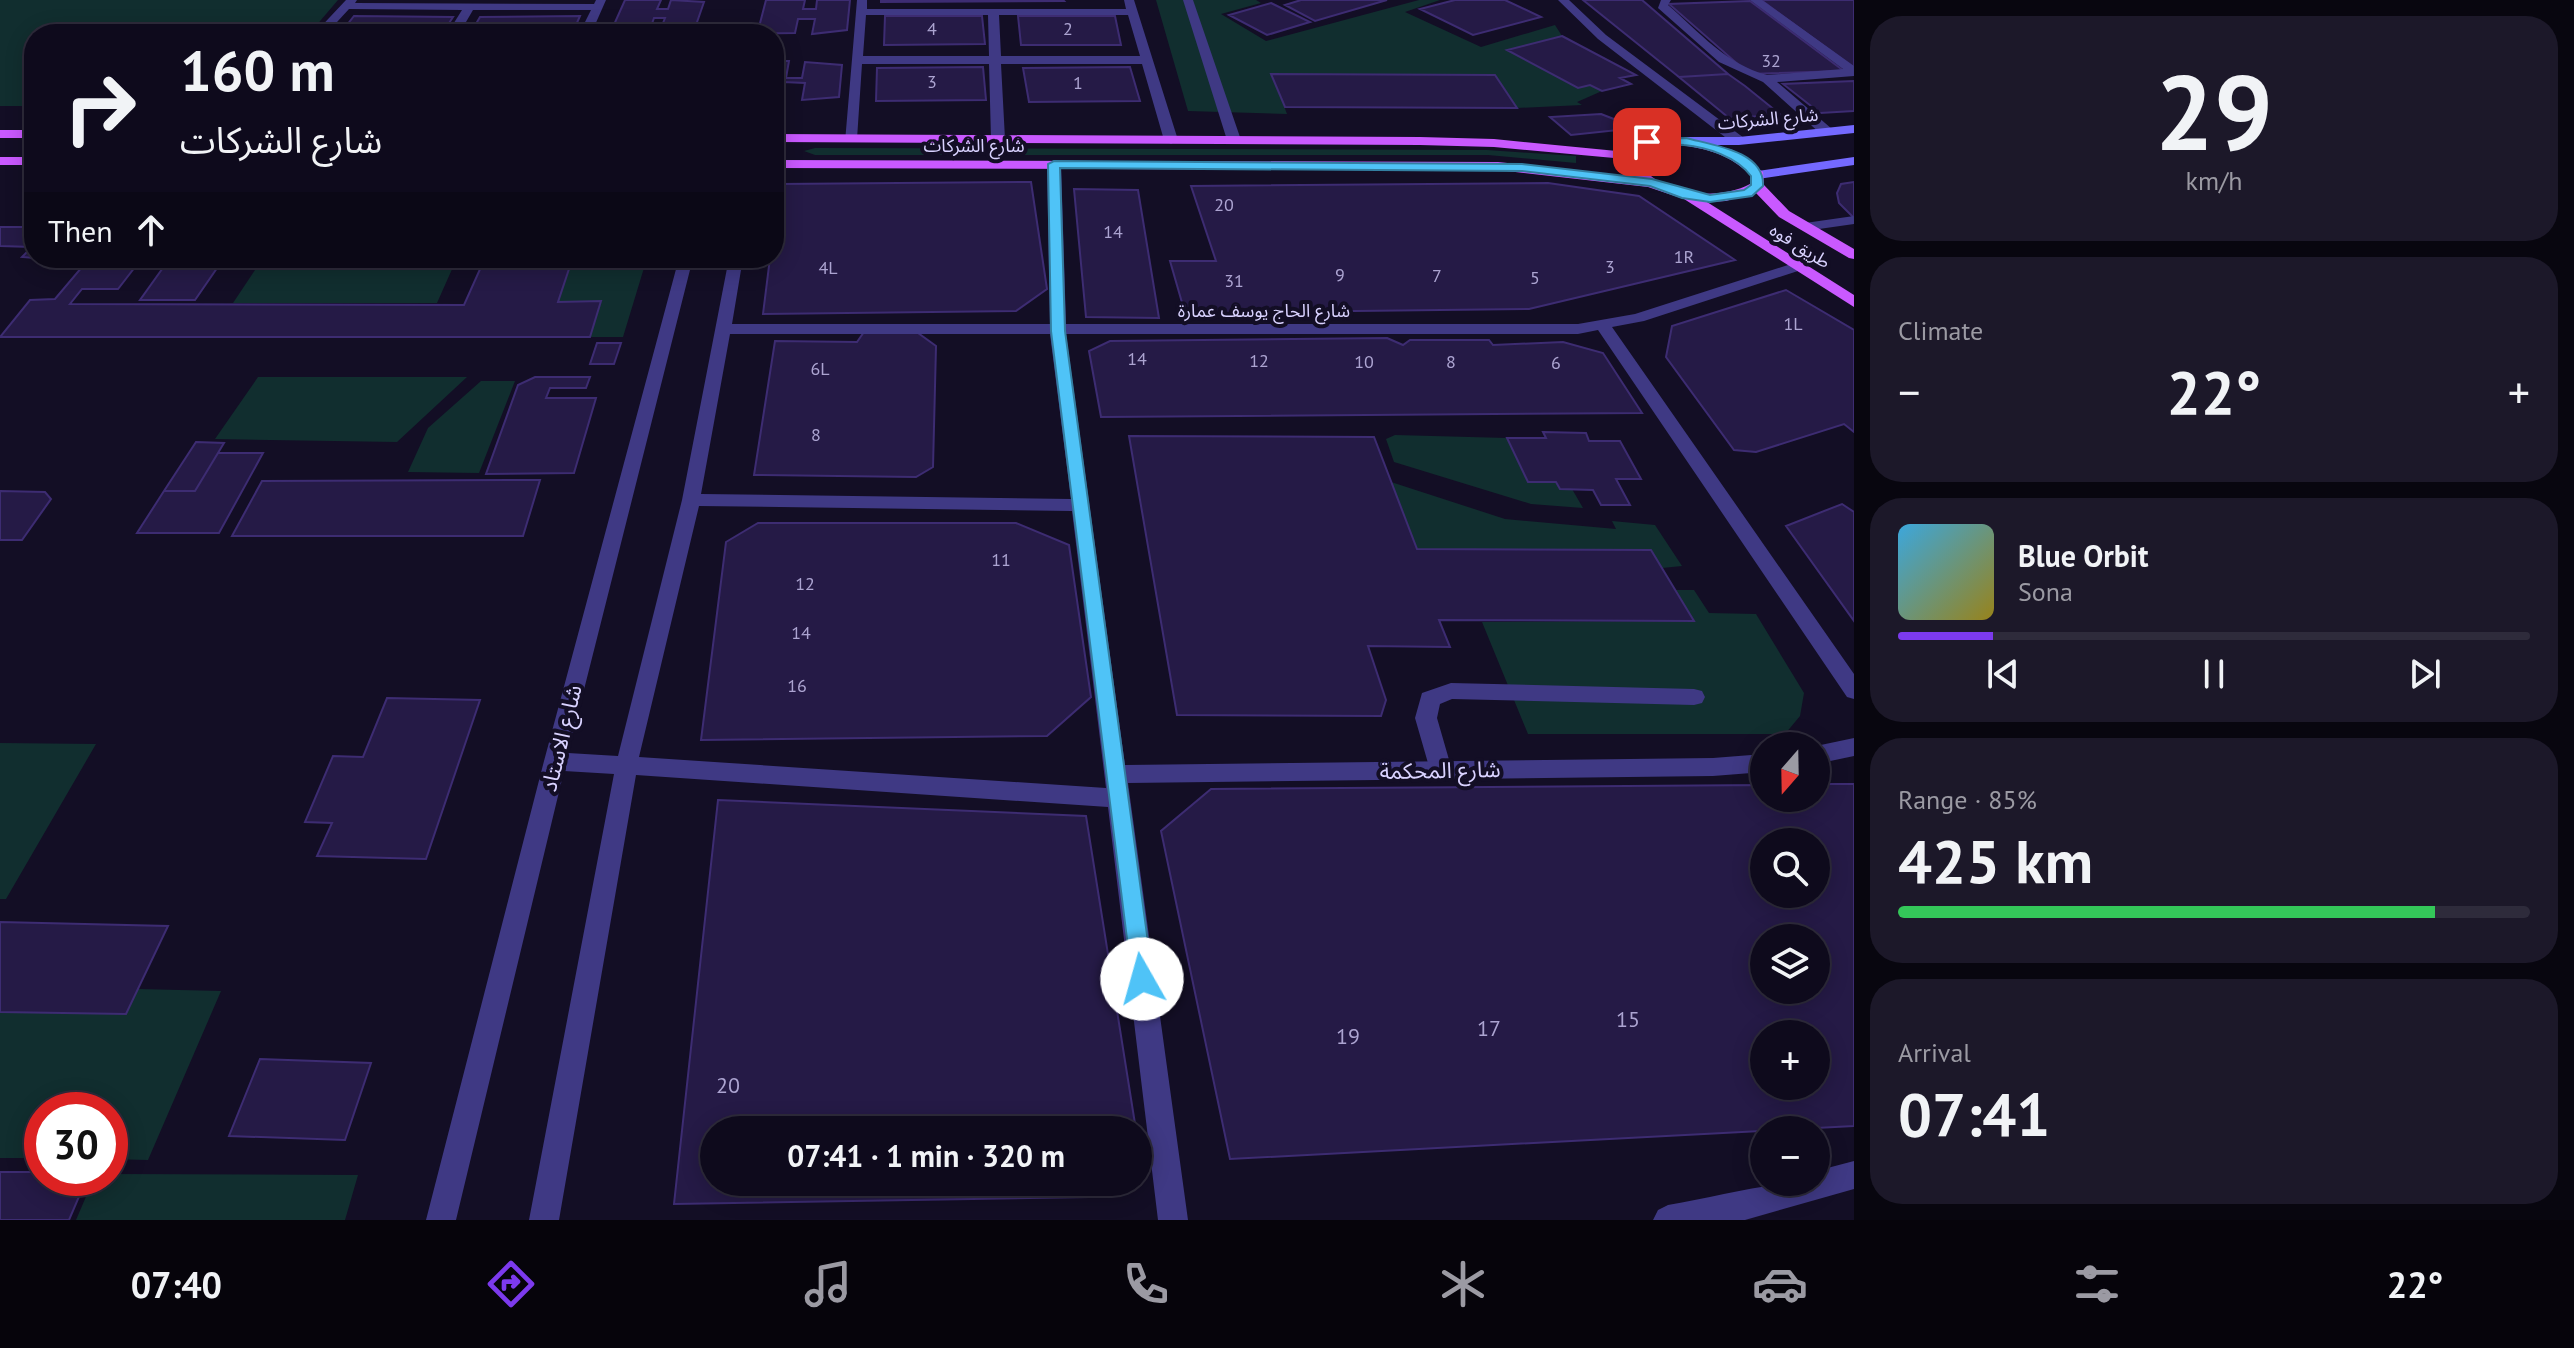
<!DOCTYPE html>
<html lang="en">
<head>
<meta charset="utf-8">
<style>
	body { margin:0; font-family:"PT Sans","Noto Sans Arabic",sans-serif; background:#1c1829; color:#f1f3f6; height:100vh; display:flex; flex-direction:column; font-size:30px; white-space:nowrap }
	* { box-sizing:border-box; margin:0 }
	p { font-size:26px; color:#9b9aa3 }
	.icon { flex:none; width:44px; height:44px; fill:none; stroke:currentColor; stroke-width:2; stroke-linecap:round; stroke-linejoin:round }
	.map { position:relative; flex:1; overflow:hidden }
	.details { display:flex; flex-direction:column; gap:16px; padding:16px; background:#08060f; width:720px }
	.details>* { flex:none }
	.guide { position:absolute; left:24px; top:24px; width:760px; height:244px; border-radius:32px; box-shadow:0 4px 20px #0003,0 0 0 2px #2e2b3b; background:#0e0a1c; color:#f1f3f6; overflow:hidden }
	.needle { width:52px; rotate:200deg }
	.buttons { position:absolute; left:1750px; top:732px; display:grid; gap:16px }
	.buttons a { display:grid; place-items:center; width:80px; height:80px; border-radius:50%; background:#0e0a1c; box-shadow:0 4px 20px #0003,0 0 0 2px #2e2b3b; font-size:40px }
	.speed { position:absolute; left:24px; top:1092px; display:flex; gap:16px; font-size:40px; font-weight:700; text-align:center }
	.speed>* { display:grid; place-content:center; width:104px; height:104px; border-radius:50%; background:#0e0a1c; box-shadow:0 4px 20px #0003,0 0 0 2px #2e2b3b; line-height:1 }
	.speed .limit { border:12px solid #d22; background:#fff; color:#111 }
	.pin { position:absolute; display:grid; place-items:center; width:68px; height:68px; color:#fff; margin:-34px; border-radius:16px; box-shadow:0 4px 12px #0006 }
	.me { position:absolute; width:88px; margin:-44px; rotate:353deg; stroke-linejoin:round; filter:drop-shadow(0 0 6px #0008) }
	.turn { display:flex; align-items:center; gap:28px; height:168px; padding:0 24px; font-size:36px }
	.turn .icon { width:104px; height:104px; stroke-width:2.5 }
	.turn b { display:block; font-size:56px; line-height:68px }
	.then { display:flex; align-items:center; height:76px; padding:0 24px; background:#0003; gap:16px; font-size:30px }
	.big { font-size:60px; font-weight:800; line-height:1.1 }
	.details .tile { flex:1; display:flex; flex-direction:column; justify-content:center; gap:12px; min-width:0; padding:0 28px; border-radius:32px; background:#1c1829 }
	.details .dial { align-items:center; gap:0 }
	.dial b { font-size:104px; line-height:1 }
	.song { display:flex; align-items:center; gap:24px }
	.cover { width:96px; height:96px; border-radius:12px; background:linear-gradient(135deg,hsl(200 70% 55%),hsl(50 70% 35%)) }
	.played { height:8px; border-radius:4px; background:linear-gradient(90deg,#7c3aed 15%,#2e2b3b 15%) }
	.keys { display:flex; justify-content:space-around; direction:ltr }
	.heat { display:flex; justify-content:space-between; align-items:center; font-size:44px; direction:ltr }
	.charge { height:12px; border-radius:6px; background:linear-gradient(90deg,#34c759 85%,#2e2b3b 0) }
	.trip { position:absolute; left:700px; top:1116px; width:452px; height:80px; border-radius:40px; background:#0e0a1c; box-shadow:0 4px 20px #0003,0 0 0 2px #2e2b3b; font-weight:800; line-height:80px; text-align:center }
	.tabs { display:flex; height:128px; justify-content:space-around; align-items:center; background:#06040b; color:#9b9aa3 }
	.tabs .icon { width:56px; height:56px }
	.tabs .active { color:#7c3aed }
	.tabs b { font-size:36px; color:#f1f3f6 }
	main { display:flex; flex:1; min-height:0 }
	.map>svg:first-child { display:block }
</style>
</head>
<body>
<main>
<div class="map">
<svg width="1854" height="1220" viewBox="0 0 1854 1220">
	<rect width="100%" height="100%" fill="#130e25"/>
	<path fill="#112e2f" d="M0 0H338L309 34H34V106H0Z
		M1156 0H1256L1261 3 1221 14 1266 41 1419 0H1440L1405 12 1481 47 1555 25 1562 36 1508 50 1602 91 1577 102 1582 105 1517 108 1494 75 1272 74 1287 114 1188 111Z
		M815 148 1487 150 1576 156V163L1488 155H815L804 151Z
		M263 258H457L437 303H233Z
		M613 258H647L623 337H590L601 301 558 302 570 266H610Z
		M258 377H467L397 442 215 439Z
		M481 381H515L479 473 408 472 428 428Z
		M1395 435 1507 438 1528 482H1556L1560 489H1572L1583 508 1531 504 1394 462 1386 439Z
		M1391 482 1505 519 1616 529 1612 521 1655 525 1682 566 1662 568 1651 550 1417 549Z
		M1676 590H1694L1709 613 1756 614 1804 693 1800 716 1785 734H1528L1482 622 1693 621Z
		M0 743 96 744 6 899H0Z
		M138 989 221 991 148 1160 110 1159V1110H42V1158H0V1012L126 1014Z
		M110 1174 358 1175 345 1220H76L94 1178H110Z"/>
	<path fill="#251a46" stroke="#3d2c72" stroke-width="2" fill-rule="evenodd" d="M625 0H661L657 9H668L671 0 704 2 695 28H718L716 34 659 33 665 18H654L649 32 612 29Z
		M766 0H805L803 9H816L817 0H850L847 30 812 34 815 19H798L795 33 738 34 740 27H759Z
		M881 0H1063L1064 1 881 2Z
		M1301 0H1387L1315 21 1285 5Z
		M1455 0H1505L1541 17 1473 35 1420 9Z
		M1583 0H1642L1728 74 1679 77Z
		M1761 0H1854V68Z
		M1750 1 1844 71 1749 74 1669 4Z
		M1271 3 1310 22 1267 35 1229 15Z
		M354 16 453 17 442 34H340Z
		M580 16 572 34H470L480 17Z
		M885 16H982L985 44 884 45Z
		M1018 16H1115L1121 45H1021Z
		M1562 36 1636 75 1620 78 1631 84 1602 91 1590 85 1578 88 1507 50Z
		M774 61H789L786 78H802L805 62 842 65 839 97 802 100 805 83 783 82 779 100H774Z
		M983 67 986 100 876 101 877 68Z
		M1130 67 1140 101 1029 102 1023 68Z
		M1271 74 1495 75 1517 108 1285 107Z
		M1728 74 1745 86 1781 115 1729 118 1679 77Z
		M1854 81V111L1820 113 1783 84Z
		M1601 114 1637 128 1571 135 1550 117Z
		M1031 182 1047 289 1016 311 763 314 770 258H774L779 184Z
		M1854 182V218L1839 203 1837 193 1841 184Z
		M1548 183 1639 196 1735 260 1529 309 1185 313 1170 261H1216L1191 186Z
		M1074 189 1138 190 1159 318 1086 317Z
		M0 227H34V258L22 257 32 247 0 246Z
		M170 258H224L195 300H140Z
		M485 258H613L611 266H570L558 302 601 301 590 337H0L30 300 55 299 82 267H135L118 289H82L70 304 464 305Z
		M1786 290 1854 330V432L1844 424 1756 452 1734 450 1666 357 1672 326Z
		M864 332 918 333 936 346 933 467 916 477 754 475 775 341 857 342Z
		M1387 338 1403 345 1410 340H1489L1493 345 1563 342 1603 353 1642 413 1101 417 1089 351 1110 341Z
		M597 343H621L614 364H590Z
		M535 377H590L586 388H550L546 398H596L574 473 486 474 518 385Z
		M1543 432 1586 433 1589 441H1620L1641 479H1616L1630 505H1601L1593 490 1560 489 1556 482H1528L1507 438H1546Z
		M1129 436 1374 437 1417 549 1651 550 1694 621 1439 620 1450 647 1368 646 1386 700 1381 716 1177 715Z
		M196 442 224 443 195 491H164Z
		M218 453H263L219 533H137L164 491H195Z
		M540 480 523 536H232L262 481Z
		M0 491 45 492 51 499 22 540H0Z
		M1842 504 1854 512V621L1786 526Z
		M758 523H1016L1069 545 1091 697 1047 736 701 740 726 542Z
		M387 698 480 700 426 859 317 856 332 823 305 822 333 756 363 757Z
		M1816 784H1854V1126L1230 1159 1161 831 1211 789 1764 785V798H1816ZM1764 842H1816V894H1764ZM1764 938H1816V990H1764ZM1764 1034H1816V1086H1764Z
		M718 800 1086 816 1136 1130H714V1182H1105L1089 1197 674 1204Z
		M0 922 168 926 126 1014 0 1012Z
		M260 1059 371 1063 345 1140 229 1136Z
		M0 1172H42V1178H87L69 1220H0Z"/>
	<g fill="none" stroke-linecap="round" stroke-linejoin="round">
		<path fill="#3f3984" fill-rule="evenodd" d="M1183 0H1193L1241 140 1239 143 1227 140Z
			M1854 216V224L1805 231 1798 227 1805 223Z
			M1451 683 1694 689 1702 691 1705 697 1702 703 1694 705 1452 699 1440 704 1437 718 1452 770 1449 776 1441 779 1433 776 1430 770 1415 718 1422 693Z"/>
		<path fill="#3f3984" fill-rule="evenodd" d="M346 0H357L355 3 594 4 596 0H606L591 34H579L591 10H473L459 34H447L462 10 349 9 326 34H314Z
			M857 0H867V9H1126L1124 0H1134L1178 140 1171 144 1164 140 1142 64H1001L1005 139 998 143 991 139 989 64H862L857 139 845 142ZM866 15H988L989 56H863ZM999 15H1128L1140 56H1001Z
			M1558 0H1569L1606 35 1744 138V144H1734L1598 39Z
			M1661 0H1671L1668 5C1699 32 1726 64 1767 75L1843 69 1750 0H1762L1854 66V76L1777 82 1832 129V135H1822L1763 82 1719 62 1658 8Z
			M1054 160 1061 164 1066 324H1578L1635 314 1791 264H1801V270L1644 321 1612 327 1854 674V699L1847 697 1598 330 1578 334H1066L1125 765 1713 758 1764 754V772L1713 776 1128 783 1188 1220H1158L1108 807 636 775 559 1220H529L614 774 564 771 456 1220H426L544 761 679 258H693L568 753 618 756 682 500 729 258H743L732 324H1050L1047 164ZM730 334H1050L1071 499 701 494ZM699 506 1072 511 1106 788 639 757Z
			M1854 738V756L1816 764V746Z
			M1854 1161V1189L1745 1220H1653L1658 1210 1668 1205C1717 1197 1766 1182 1816 1182V1171Z"/>
		<path fill="#7469ff" fill-rule="evenodd" d="M1854 125V133L1739 145H1686L1679 141 1686 137H1739Z
			M1854 157V165L1758 179 1751 175 1758 171Z"/>
		<path fill="#c959ff" fill-rule="evenodd" d="M0 130H34V138H0Z
			M774 134 1420 137 1494 139 1627 152 1642 139 1678 137 1733 150 1763 172 1764 185 1789 211 1854 249V259L1849 258 1779 217 1755 192 1726 201 1707 202 1854 295V307L1684 199 1648 187 1498 170 774 168V160L1498 162 1635 177 1625 159 1494 147 1420 145 774 142ZM1665 144C1697 146 1728 151 1751 176L1750 184C1717 202 1653 196 1637 157L1651 146Z
			M0 157H34V165H0Z"/>
	</g>
	<path fill="#4fc3f7" stroke="#337fa1" stroke-width="2" d="M1686 138C1712 145 1765 151 1763 186L1752 196 1710 202 1682 198 1650 186 1522 171 1060 168 1065 331 1153 979 1150 987 1142 990 1133 987 1051 331 1048 164 1054 161 1522 164 1652 179 1710 195 1744 190 1751 185V176C1737 157 1707 147 1684 145 1670 143 1653 150 1641 142L1647 139Z"/>
	<g text-anchor="middle" stroke-width="8" stroke-linejoin="round" paint-order="stroke">
		<g font-size="18" fill="#aca4d1">
			<text x="932" y="35">4</text>
			<text x="1068" y="35">2</text>
			<text x="1771" y="67">32</text>
			<text x="932" y="88">3</text>
			<text x="1078" y="89">1</text>
			<text x="1224" y="211">20</text>
			<text x="1113" y="238">14</text>
			<text x="1684" y="263">1R</text>
			<text x="1610" y="273">3</text>
			<text x="828" y="274">4L</text>
			<text x="1340" y="281">9</text>
			<text x="1437" y="282">7</text>
			<text x="1535" y="284">5</text>
			<text x="1234" y="287">31</text>
			<text x="1793" y="330">1L</text>
			<text x="1137" y="365">14</text>
			<text x="1259" y="367">12</text>
			<text x="1364" y="368">10</text>
			<text x="1451" y="368">8</text>
			<text x="1556" y="369">6</text>
			<text x="820" y="375">6L</text>
			<text x="816" y="441">8</text>
			<text x="1001" y="566">11</text>
			<text x="805" y="590">12</text>
			<text x="801" y="639">14</text>
			<text x="797" y="692">16</text>
		</g>
		<g font-size="18" fill="#d9d2ff" stroke="#130e25">
			<text transform="translate(1768 119) rotate(-5)" y="6">شارع الشركات</text>
			<text x="974" y="152">شارع الشركات</text>
			<text transform="translate(1800 246) rotate(32)" y="6">طريق فوه</text>
			<text x="1264" y="317">شارع الحاج يوسف عمارة</text>
		</g>
		<g font-size="22" fill="#d9d2ff" stroke="#130e25">
			<text transform="translate(561 738) rotate(-76)" y="8">شارع الاستاد</text>
			<text transform="translate(1440 770) rotate(-1)" y="8">شارع المحكمة</text>
		</g>
		<g font-size="22" fill="#aca4d1">
			<text x="1628" y="1027">15</text>
			<text x="1489" y="1036">17</text>
			<text x="1348" y="1044">19</text>
			<text x="728" y="1093">20</text>
		</g>
	</g>
</svg>
<div class="buttons">
<a><svg class="needle" viewBox="-14 -14 28 28"><path d="M0-13l5 13h-10z" fill="#e53935"/><path d="M0 13l5-13h-10z" fill="#9b9aa3"/></svg></a>
<a><svg class="icon" aria-label="search" viewBox="0 0 24 24"><circle cx="10" cy="10" r="6"/><path d="M15 15l6 6"/></svg></a>
<a><svg class="icon" aria-label="layers" viewBox="0 0 24 24"><path d="M12 4l9 5-9 5-9-5zM3 14l9 5 9-5"/></svg></a>
<a>+</a>
<a>−</a>
</div>
<div class="speed"><div class="limit">30</div></div>
<div class="pin" style="left:1647px;top:142px;background:#d93025"><svg class="icon" aria-label="arrive" viewBox="0 0 24 24"><path d="M6 21V4h12l-3 4 3 4H6"/></svg></div>
<svg class="me" style="left:1142px;top:979px" viewBox="-20 -20 40 40"><circle r="19" fill="#fff"/><path d="M0-13L10 11 0 6-10 11z" fill="#4fc3f7"/></svg>
<div class="trip">07:41 · 1 min · 320 m</div>
<div class="guide">
<div class="turn"><svg class="icon" aria-label="right" viewBox="0 0 24 24"><path d="M7 20v-9h11M14 6l5 5-5 5"/></svg><div><b>160 m</b>شارع الشركات</div></div>
<div class="then">Then<svg class="icon" aria-label="ahead" viewBox="0 0 24 24"><path d="M12 20V5M6 11l6-6 6 6"/></svg></div>
</div>
</div>
<section class="details">
<div class="tile dial"><b>29</b><p>km/h</p></div>
<div class="tile"><p>Climate</p>
<div class="heat"><a>−</a><b class="big">22°</b><a>+</a></div>
</div>
<div class="tile">
<div class="song"><i class="cover"></i><div><b>Blue Orbit</b><p>Sona</p></div></div>
<div class="played"></div>
<div class="keys"><svg class="icon" aria-label="previous" viewBox="0 0 24 24"><path d="M18 5L8 12l10 7zM5 5v14"/></svg><svg class="icon" aria-label="pause" viewBox="0 0 24 24"><path d="M8 5v14M16 5v14"/></svg><svg class="icon" aria-label="next" viewBox="0 0 24 24"><path d="M6 5l10 7-10 7zM19 5v14"/></svg></div>
</div>
<div class="tile"><p>Range · 85%</p><b class="big">425 km</b><div class="charge"></div></div>
<div class="tile"><p>Arrival</p><b class="big">07:41</b></div>
</section>
</main>
<nav class="tabs">
<b>07:40</b>
<svg class="icon active" aria-label="directions" viewBox="0 0 24 24"><path d="M12 3l9 9-9 9-9-9zM9 14v-3h6M13 9l2 2-2 2"/></svg>
<svg class="icon" aria-label="music" viewBox="0 0 24 24"><path d="M9 18V5l10-2v13"/><circle cx="6" cy="18" r="3"/><circle cx="16" cy="16" r="3"/></svg>
<svg class="icon" aria-label="phone" viewBox="0 0 24 24"><path d="M5 4h4l2 5-3 2q2 4 5 5l2-3 5 2v4C11 20 4 13 5 4z"/></svg>
<svg class="icon" aria-label="climate" viewBox="0 0 24 24"><path d="M12 3v18M4 7l16 10M4 17L20 7"/></svg>
<svg class="icon" aria-label="car" viewBox="0 0 24 24"><path d="M5 17H2v-5l4-1 3-4h7l3 4 3 1v5h-3M9 17h6M6 11h13"/><circle cx="7" cy="17" r="2"/><circle cx="17" cy="17" r="2"/></svg>
<svg class="icon" aria-label="filters" viewBox="0 0 24 24"><path d="M4 7h16M4 17h16"/><circle cx="9" cy="7" r="2"/><circle cx="15" cy="17" r="2"/></svg>
<b>22°</b>
</nav>
</body>
</html>
